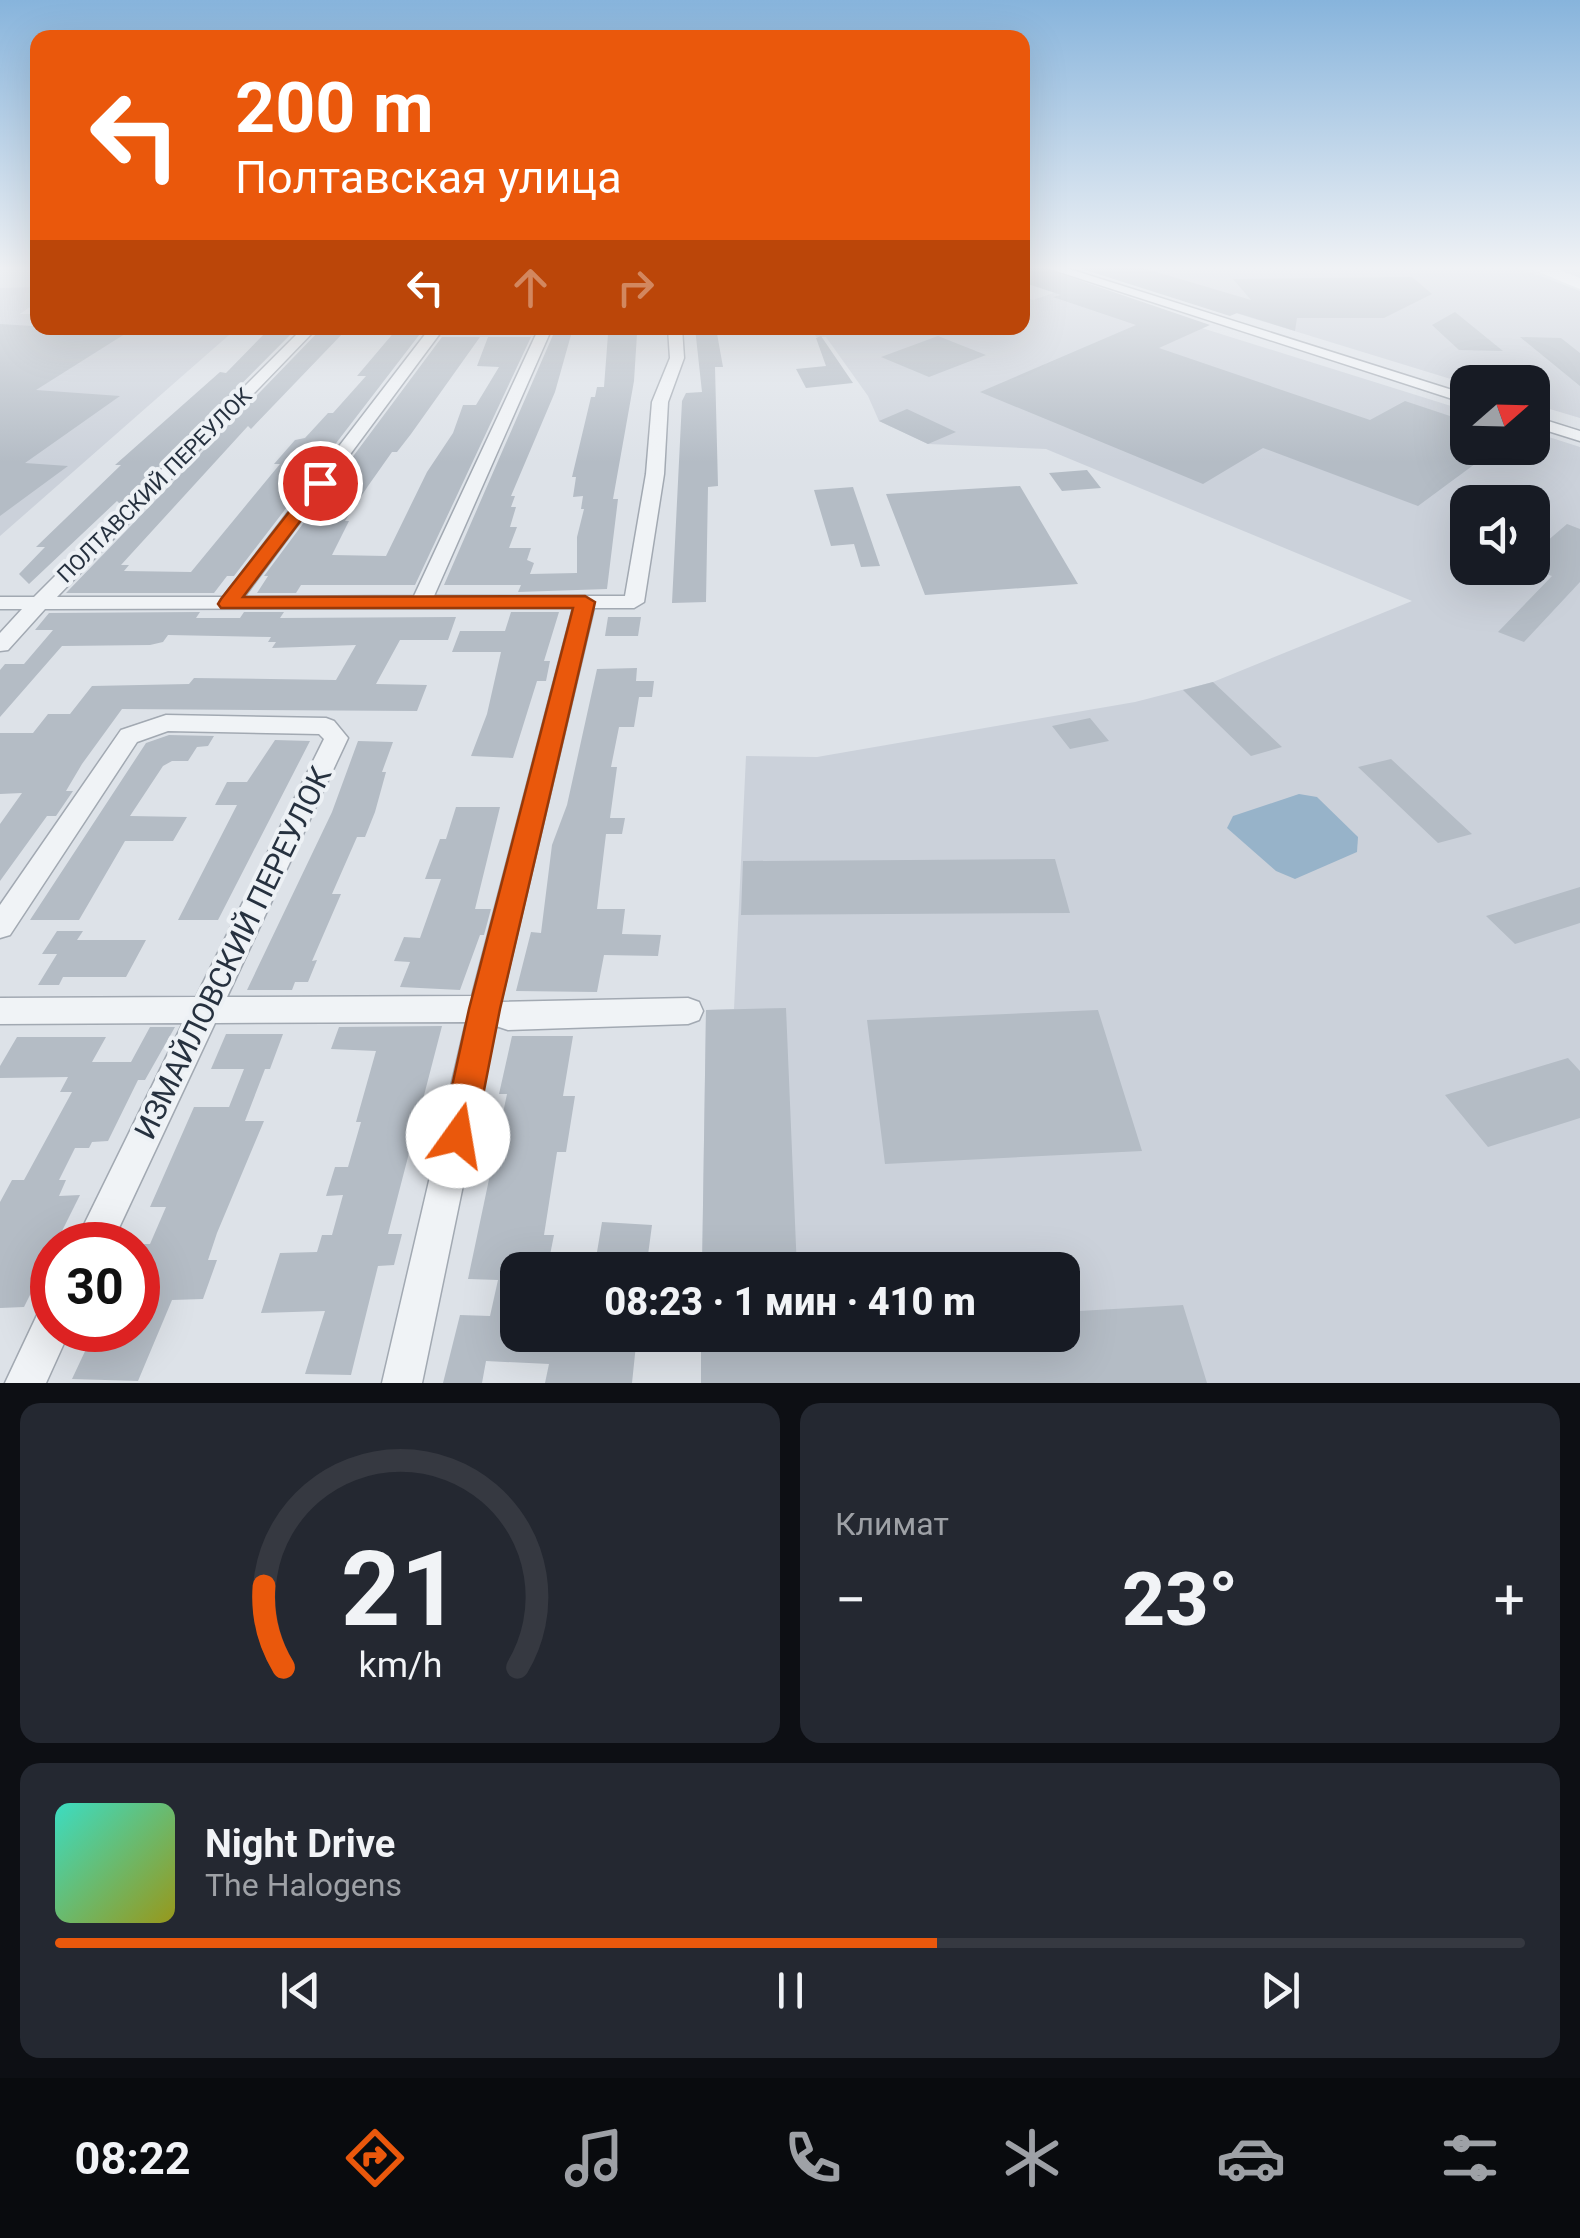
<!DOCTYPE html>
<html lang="ru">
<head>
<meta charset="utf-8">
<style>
	body { margin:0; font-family:Roboto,sans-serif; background:#242831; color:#f1f3f6; height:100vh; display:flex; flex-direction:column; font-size:38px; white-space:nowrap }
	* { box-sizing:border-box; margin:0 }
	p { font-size:32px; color:#9ea1a6 }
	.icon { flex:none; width:55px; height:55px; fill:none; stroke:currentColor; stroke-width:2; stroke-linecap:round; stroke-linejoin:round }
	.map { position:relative; height:1383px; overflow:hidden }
	.drawer { display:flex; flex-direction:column; gap:20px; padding:20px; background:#0d0f14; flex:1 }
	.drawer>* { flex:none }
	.guide { position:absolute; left:30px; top:30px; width:1000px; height:305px; border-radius:20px; box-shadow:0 10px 40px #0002; background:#ea580c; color:#fff; overflow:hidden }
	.needle { width:65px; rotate:70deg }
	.tools { position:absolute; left:1450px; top:365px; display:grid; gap:20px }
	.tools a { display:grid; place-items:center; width:100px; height:100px; border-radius:20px; background:#171b24; box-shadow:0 10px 40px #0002; font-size:50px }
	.speed { position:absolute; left:30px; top:1222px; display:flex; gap:20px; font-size:50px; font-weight:700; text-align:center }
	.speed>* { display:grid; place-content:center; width:130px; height:130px; border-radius:50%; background:#171b24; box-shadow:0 10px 40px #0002; line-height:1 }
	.speed .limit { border:15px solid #d22; background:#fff; color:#111 }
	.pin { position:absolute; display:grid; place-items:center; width:85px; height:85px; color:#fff; margin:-42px; border:5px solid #fff; border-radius:50%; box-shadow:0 2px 10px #0007 }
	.me { position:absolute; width:110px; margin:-55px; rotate:13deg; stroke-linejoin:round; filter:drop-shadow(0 0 8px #0008) }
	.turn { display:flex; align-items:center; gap:35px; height:210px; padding:0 40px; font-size:45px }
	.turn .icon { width:130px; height:130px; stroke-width:2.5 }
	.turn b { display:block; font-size:70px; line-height:85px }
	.lanes { display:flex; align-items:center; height:95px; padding:0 40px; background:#0003; justify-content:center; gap:50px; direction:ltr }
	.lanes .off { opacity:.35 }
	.big { font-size:75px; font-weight:800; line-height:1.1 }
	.drawer .card { flex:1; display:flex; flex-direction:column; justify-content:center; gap:15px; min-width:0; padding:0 35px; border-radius:20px; background:#242831 }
	.drawer .dial { align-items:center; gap:0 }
	.dial svg { height:260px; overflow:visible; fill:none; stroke:#363941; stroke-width:7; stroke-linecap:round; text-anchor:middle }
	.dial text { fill:#f1f3f6; stroke:none }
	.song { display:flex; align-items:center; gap:30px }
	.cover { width:120px; height:120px; border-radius:15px; background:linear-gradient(135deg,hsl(170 70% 55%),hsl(60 70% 35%)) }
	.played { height:10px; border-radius:5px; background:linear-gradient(90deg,#ea580c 60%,#363941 60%) }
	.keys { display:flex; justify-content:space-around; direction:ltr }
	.heat { display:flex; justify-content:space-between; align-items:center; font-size:55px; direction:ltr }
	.drawer .tiles { flex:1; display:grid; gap:20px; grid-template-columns:1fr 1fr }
	.card:last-child { grid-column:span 2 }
	.trip { position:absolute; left:500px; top:1252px; width:580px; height:100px; border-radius:20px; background:#171b24; box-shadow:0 10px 40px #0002; font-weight:800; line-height:100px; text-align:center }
	.menu { display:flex; height:160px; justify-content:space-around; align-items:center; background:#090b0e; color:#9ea1a6 }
	.menu .icon { width:70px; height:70px }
	.menu .selected { color:#ea580c }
	.menu b { font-size:45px; color:#f1f3f6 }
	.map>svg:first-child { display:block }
</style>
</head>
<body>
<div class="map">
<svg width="1580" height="1383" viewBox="0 0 1580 1383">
	<rect width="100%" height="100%" fill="#dde2e8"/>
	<path fill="#cbd1da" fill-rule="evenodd" d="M1089 268H1519L1580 291V418L1533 404 1532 382 1467 384Z
		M37 287V302L20 314H37L38 328H237L0 536V288Z
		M1071 287 1467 411 1468 448H1532L1533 432 1580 447V1383H701V1335H1062V1270H702L706 1010 734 1009 746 756 817 757 1135 702 1213 682 1412 601 1046 449 928 444 879 421 868 396 826 337H816L812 328H1022L1023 296 1033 300ZM1468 502H1532V568H1468Z"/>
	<path fill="#97b3c9" d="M1299 794 1317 797 1358 837 1357 852 1295 879 1276 871 1227 828 1233 816Z"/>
	<path fill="#b4bcc5" d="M1022 268H1043L1210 325 1159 348 1370 420 1405 401 1468 422V453L1483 458 1418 506 1263 448 1203 484 980 392 1136 325 1053 297 1061 295 1022 282Z
		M1079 268H1143L1251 300 1233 279 1412 277 1432 294 1384 318H1297L1295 331 1237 313 1230 316Z
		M1455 312 1503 351 1459 350 1432 325Z
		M0 324 128 332 36 390 120 396 25 463 68 466 0 516Z
		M270 328 296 329 121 505 117 501 29 584 19 574 45 547H36L121 465H115L220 372 226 373Z
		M695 328H716L723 367H715L718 486 708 487 706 602 672 603 682 401 686 393 702 392Z
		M320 330H346L251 429 248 426 121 565H129L124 571 191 572 280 464H274L295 440 305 438 328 413H333L366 376H357L396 330H423L234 576H227L214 593H66Z
		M608 334H637L634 381 613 499H618L607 589 518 592 521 585H444L553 335H571L555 392 511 496H515L511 507H516L510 527H517L509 548H531L527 560 534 563 530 574 577 573V537L584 509H581L583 496 573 497 576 477H572L591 397H595L597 387H604Z
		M821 336 853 383 806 388 796 369 826 366 816 338Z
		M938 336 986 355 929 377 881 357Z
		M442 337H480L411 434 397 452H392L368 486 345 521H349L332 555 386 556 427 472 453 433 463 405H476L499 367 477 366 488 337H531L415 585H301L296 593H257L268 576H264Z
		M1520 337 1561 338 1580 353V386Z
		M907 409 956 432 928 444 879 421Z
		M1087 470 1101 488 1062 491 1049 473Z
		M1020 486 1078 584 925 595 886 494Z
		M853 487 856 496 880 566 861 567 854 544 831 546 814 490Z
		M1567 524 1580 529V582L1524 642 1498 632 1552 576 1532 569V554Z
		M200 612 196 618H240L244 612H284L280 618 456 617 448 640H400L376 684 427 685 417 711 122 709 82 764 66 791H73L56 816H47L0 881V824L22 793 0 794V733H33L48 714H70L92 686 189 684 194 678 336 680 356 645 272 648 276 642H268L271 637 168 635 163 642 150 645 62 646 0 717V670L5 664H24L53 630H35L49 613Z
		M511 612H559L544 661H550L546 681H537L513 758 471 756 487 714 501 652H452L460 631H505Z
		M608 617H641L638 636H605Z
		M637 668 636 681H654L652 697H639L634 727H619L611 767H617L610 818H625L622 834H606L597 909H625L622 934 661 935 658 956 604 955 597 992 516 991 531 932 541 933 552 845 567 805 597 669Z
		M1213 682 1282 747 1251 756 1183 690Z
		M1090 718 1109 741 1070 749 1052 726Z
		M169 735 214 736 208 746 197 747 188 761H172L163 766 130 816 187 817 173 841H125L79 920H30L146 743Z
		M275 740 310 741 218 920H178L237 805H215L227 782H247Z
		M358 741 393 742 382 772H386L375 812 365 837H357L332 894H341L312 961 317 960 308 982H295L292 990H247L332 812Z
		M1391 759 1472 834 1438 843 1358 767Z
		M456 807H500L475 909H491L484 935H480L460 990 400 987 410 962 394 961 404 937 420 938 441 879H425L440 839H446Z
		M1055 859 1070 913 741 915 743 861Z
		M1580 887V923L1515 944 1486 916Z
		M57 931H83L77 940H146L126 977H63L59 985H38L57 954H42Z
		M786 1008 797 1270H702L706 1010Z
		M1098 1010 1142 1151 885 1164 867 1020Z
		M442 1026 388 1234H402L394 1265 378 1266 351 1375 305 1374 325 1311 261 1313 280 1253 317 1252 322 1235H332L343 1195 326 1196 335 1167H348L361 1122H356L376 1051 331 1049 339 1027Z
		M150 1027H175L145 1080H138L108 1141 92 1142 89 1148H75L59 1180H66L59 1196 80 1195 24 1307 0 1308V1202L12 1180H24L72 1092H60L68 1077 0 1078V1066L17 1037H106L92 1062H131Z
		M226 1034H283L270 1069H265L245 1121H264L217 1233 208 1260H217L203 1299 172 1300 138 1381 72 1379 95 1330H138V1244H150L166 1207H150L194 1107H229L244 1069H211Z
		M512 1036H573L563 1096H575L566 1152H557L544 1235H554L547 1270H518V1335H637L632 1383H545L549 1364 486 1361 482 1383H443L460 1315 490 1316 498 1280 468 1279 507 1094H499Z
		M1568 1058 1580 1071V1118L1488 1147 1445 1095Z
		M602 1222 652 1225 646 1270H594Z
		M1183 1305 1207 1383H701V1335H1062V1312Z"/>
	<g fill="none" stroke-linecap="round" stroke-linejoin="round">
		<defs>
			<path id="street" d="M1047 268H1066L1468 395V404Z
				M303 328H317L57 597H223L430 328H444L244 597 414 596 539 328H552L434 596H625L646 474 652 402 670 358 668 328H682L684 358 668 402 664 474 644 602 634 608H594L501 1002 688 998 699 1002 703 1011 699 1020 688 1024 508 1030 496 1026 422 1383H382L466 1022 215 1023 111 1245H74L183 1023 0 1024V998L196 997 324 739 319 734 168 731 137 742 10 935 0 938V905L121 730 166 715 326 718 334 721 348 738 227 997 472 996 573 608 45 609 8 650 0 651V633L22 609H0V597H34Z
				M1532 416 1580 431V441L1532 426Z
				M52 1308V1330H70L46 1383H5L38 1313Z"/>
		</defs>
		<use href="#street" stroke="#a2a9b2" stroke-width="3"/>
		<use href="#street" fill="#f0f3f6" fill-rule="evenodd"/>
		<path fill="#fff" fill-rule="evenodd" d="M1529 268H1554L1580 278V289Z"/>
	</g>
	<linearGradient id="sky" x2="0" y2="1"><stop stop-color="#87b4dc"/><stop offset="0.58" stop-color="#f0f2f5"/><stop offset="1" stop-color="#f0f2f5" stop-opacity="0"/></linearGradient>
	<rect width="1580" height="462" fill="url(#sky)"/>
	<path fill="#ea580c" stroke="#983908" stroke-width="2.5" d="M320 478 329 483 243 597 585 596 595 602 500 1009 475 1136 470 1147 458 1152 446 1147 441 1136 469 1009 573 608H221L218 604 221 599 314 480Z"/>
	<g text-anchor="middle" stroke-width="8" stroke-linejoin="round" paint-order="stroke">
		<g font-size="22" fill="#26313f" stroke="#edf1f5">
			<text transform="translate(154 485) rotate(-45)" y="8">ПОЛТАВСКИЙ ПЕРЕУЛОК</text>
		</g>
		<g font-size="30" fill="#26313f" stroke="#edf1f5">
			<text transform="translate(233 953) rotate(-64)" y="10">ИЗМАЙЛОВСКИЙ ПЕРЕУЛОК</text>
		</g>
	</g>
</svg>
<div class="tools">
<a><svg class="needle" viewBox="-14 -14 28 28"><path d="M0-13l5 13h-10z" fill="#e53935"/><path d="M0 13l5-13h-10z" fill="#9ea1a6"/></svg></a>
<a><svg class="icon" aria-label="sound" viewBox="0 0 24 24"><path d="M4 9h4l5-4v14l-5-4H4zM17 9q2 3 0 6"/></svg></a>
</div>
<div class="speed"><div class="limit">30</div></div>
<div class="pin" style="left:320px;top:483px;background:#d93025"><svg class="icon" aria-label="arrive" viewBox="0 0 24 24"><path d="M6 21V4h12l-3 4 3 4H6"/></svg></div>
<svg class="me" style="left:458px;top:1136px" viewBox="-20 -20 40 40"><circle r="19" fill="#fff"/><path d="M0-13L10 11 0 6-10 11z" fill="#ea580c"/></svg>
<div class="trip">08:23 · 1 мин · 410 m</div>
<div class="guide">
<div class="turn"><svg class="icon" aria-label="left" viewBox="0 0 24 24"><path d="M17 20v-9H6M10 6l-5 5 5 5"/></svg><div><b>200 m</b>Полтавская улица</div></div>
<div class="lanes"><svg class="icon" aria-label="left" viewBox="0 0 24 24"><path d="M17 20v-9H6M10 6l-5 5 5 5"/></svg><svg class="icon off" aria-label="ahead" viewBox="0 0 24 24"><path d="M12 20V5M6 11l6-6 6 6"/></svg><svg class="icon off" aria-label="right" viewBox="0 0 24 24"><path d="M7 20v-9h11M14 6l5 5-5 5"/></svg></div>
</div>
</div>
<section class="drawer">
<div class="tiles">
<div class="card dial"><svg viewBox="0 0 100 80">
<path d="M14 69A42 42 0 1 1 86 69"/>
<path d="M14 69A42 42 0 0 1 8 44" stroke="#ea580c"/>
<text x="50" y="56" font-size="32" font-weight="700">21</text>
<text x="50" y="72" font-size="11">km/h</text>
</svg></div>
<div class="card"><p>Климат</p>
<div class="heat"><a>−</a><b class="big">23°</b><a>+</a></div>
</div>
<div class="card">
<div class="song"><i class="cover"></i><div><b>Night Drive</b><p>The Halogens</p></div></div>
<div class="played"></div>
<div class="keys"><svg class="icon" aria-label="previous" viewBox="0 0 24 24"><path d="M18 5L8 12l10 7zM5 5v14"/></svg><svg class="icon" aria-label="pause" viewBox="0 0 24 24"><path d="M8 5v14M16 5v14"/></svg><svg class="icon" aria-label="next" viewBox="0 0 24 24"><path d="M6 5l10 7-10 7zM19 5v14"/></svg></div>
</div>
</div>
</section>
<nav class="menu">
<b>08:22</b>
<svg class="icon selected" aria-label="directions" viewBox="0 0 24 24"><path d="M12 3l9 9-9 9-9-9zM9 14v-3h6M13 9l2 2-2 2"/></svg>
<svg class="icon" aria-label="music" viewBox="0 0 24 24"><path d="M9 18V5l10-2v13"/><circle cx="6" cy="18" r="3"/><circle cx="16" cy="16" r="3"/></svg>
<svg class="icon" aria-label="phone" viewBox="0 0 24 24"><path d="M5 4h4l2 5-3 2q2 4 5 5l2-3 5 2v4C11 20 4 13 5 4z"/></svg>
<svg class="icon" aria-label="climate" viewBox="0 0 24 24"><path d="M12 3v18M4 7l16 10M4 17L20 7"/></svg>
<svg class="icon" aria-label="car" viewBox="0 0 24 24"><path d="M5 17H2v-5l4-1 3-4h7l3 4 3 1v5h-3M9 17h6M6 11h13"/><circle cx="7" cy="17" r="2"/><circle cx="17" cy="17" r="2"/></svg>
<svg class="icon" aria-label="filters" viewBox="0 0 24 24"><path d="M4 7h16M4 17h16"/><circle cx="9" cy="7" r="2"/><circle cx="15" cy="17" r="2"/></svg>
</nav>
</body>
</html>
